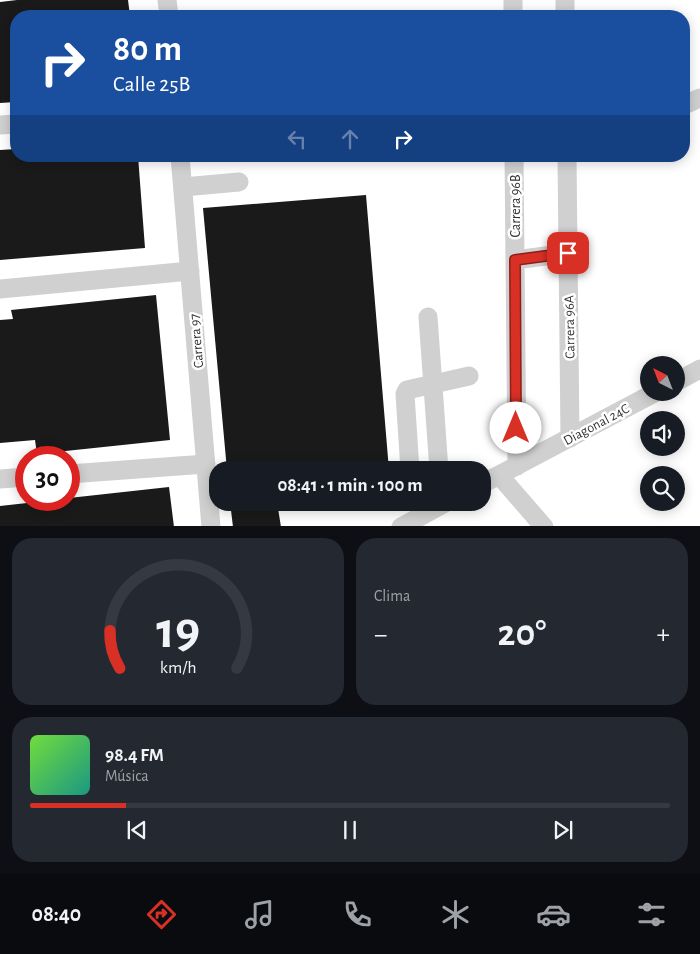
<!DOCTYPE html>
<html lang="es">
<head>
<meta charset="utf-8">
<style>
	body { margin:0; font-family:"Alegreya Sans",sans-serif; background:#242831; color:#f1f3f6; height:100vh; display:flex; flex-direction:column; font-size:19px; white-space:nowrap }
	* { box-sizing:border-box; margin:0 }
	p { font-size:16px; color:#9ea1a6 }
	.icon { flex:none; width:28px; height:28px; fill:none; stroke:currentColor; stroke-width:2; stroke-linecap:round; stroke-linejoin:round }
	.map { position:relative; height:526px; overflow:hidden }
	.details { display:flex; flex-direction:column; gap:12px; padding:12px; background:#0d0f14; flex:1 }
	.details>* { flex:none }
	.hud { position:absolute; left:10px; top:10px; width:680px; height:152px; border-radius:20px; box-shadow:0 2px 12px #0003; background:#1a4fa0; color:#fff; overflow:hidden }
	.needle { width:32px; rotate:318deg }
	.buttons { position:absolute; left:640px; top:356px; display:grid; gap:10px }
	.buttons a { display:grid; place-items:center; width:45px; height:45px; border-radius:50%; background:#171b24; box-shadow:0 2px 12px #0003; font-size:25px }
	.speed { position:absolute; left:15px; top:446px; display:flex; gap:10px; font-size:25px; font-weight:700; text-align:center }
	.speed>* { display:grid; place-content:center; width:65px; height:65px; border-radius:50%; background:#171b24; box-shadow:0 2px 12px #0003; line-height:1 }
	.speed .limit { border:8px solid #d22; background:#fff; color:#111 }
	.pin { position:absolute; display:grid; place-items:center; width:42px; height:42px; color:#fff; margin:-21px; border-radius:10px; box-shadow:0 2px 8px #0006 }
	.me { position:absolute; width:55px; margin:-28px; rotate:0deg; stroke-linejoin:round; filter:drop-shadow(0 0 4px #0008) }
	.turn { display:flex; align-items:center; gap:18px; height:105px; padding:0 20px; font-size:22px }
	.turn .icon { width:65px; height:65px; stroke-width:2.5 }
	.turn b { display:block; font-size:35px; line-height:42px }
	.lanes { display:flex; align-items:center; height:48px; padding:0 20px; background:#0003; justify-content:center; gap:25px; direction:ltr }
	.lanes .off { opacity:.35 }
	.big { font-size:38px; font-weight:700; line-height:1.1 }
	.details .tile { flex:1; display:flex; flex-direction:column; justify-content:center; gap:8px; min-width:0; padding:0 18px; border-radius:20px; background:#242831 }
	.details .dial { align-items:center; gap:0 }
	.dial svg { height:130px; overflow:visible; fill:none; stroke:#363941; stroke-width:7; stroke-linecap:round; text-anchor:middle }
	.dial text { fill:#f1f3f6; stroke:none }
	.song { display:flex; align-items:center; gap:15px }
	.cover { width:60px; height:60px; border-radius:8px; background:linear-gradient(135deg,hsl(100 70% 55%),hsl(170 70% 35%)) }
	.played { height:5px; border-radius:2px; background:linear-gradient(90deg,#d93025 15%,#363941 15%) }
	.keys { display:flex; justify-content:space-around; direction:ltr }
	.heat { display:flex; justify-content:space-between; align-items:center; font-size:28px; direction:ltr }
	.details .tiles { flex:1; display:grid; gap:12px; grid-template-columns:1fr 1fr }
	.tile:last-child { grid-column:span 2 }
	.trip { position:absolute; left:209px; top:461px; width:282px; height:50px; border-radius:20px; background:#171b24; box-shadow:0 2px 12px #0003; font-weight:700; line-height:50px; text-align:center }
	.tabs { display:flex; height:80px; justify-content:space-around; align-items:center; background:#090b0e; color:#9ea1a6 }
	.tabs .icon { width:35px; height:35px }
	.tabs .current { color:#d93025 }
	.tabs b { font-size:22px; color:#f1f3f6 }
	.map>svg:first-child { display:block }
</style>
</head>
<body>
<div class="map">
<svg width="700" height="527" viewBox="0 0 700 527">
	<rect width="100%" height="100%" fill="#fff"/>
	<path fill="#1a1a1a" d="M17 0H128L130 16H16V102L0 103V2Z
		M16 149V156H138L145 248 0 260V150Z
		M366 195 389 470H227L203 208Z
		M156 295 170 440 37 454 35 440 0 443V320L13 319 11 310Z
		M169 487 174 527H0V506L54 500H69V498Z
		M230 502H277L281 527H233Z"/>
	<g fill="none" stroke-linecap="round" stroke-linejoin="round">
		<path stroke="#d0d0d0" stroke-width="19" d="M167 0 169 16
			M513 0V16
			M565 0V16
			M684 105 700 98
			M0 125 16 124
			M180 156 211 527
			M514 156 517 466
			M567 156 570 438
			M183 187 239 182
			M515 260 568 253
			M0 289 190 271
			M428 317 439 470
			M676 382 700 369
			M410 470 405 394 407 390 469 376
			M69 474 206 464
			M499 475 544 527
			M0 479 26 477
			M482 484 656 392
			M401 527 447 502"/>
	</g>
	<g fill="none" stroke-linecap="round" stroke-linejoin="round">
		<defs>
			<path id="route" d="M516 428 515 260 568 253"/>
		</defs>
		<use href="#route" stroke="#8d1f18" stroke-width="12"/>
		<use href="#route" stroke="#d93025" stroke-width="9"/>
	</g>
	<g text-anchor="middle" stroke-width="5" stroke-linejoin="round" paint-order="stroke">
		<g font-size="14" fill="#333" stroke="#fff">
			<text transform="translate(515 206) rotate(-90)" y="5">Carrera 96B</text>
			<text transform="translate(569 327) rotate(-91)" y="5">Carrera 96A</text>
			<text transform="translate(196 341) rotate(-95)" y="5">Carrera 97</text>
			<text transform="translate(596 424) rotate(-28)" y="5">Diagonal 24C</text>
		</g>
	</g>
</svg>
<div class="buttons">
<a><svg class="needle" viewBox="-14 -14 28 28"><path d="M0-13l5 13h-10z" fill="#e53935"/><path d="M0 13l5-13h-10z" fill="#9ea1a6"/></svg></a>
<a><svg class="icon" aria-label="sound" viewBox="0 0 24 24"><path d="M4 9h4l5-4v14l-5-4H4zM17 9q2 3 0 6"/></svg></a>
<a><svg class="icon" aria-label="search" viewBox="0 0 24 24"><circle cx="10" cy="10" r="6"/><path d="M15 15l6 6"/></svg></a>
</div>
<div class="speed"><div class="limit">30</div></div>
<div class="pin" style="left:568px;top:253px;background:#d93025"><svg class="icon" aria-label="arrive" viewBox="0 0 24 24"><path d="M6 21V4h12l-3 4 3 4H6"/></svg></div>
<svg class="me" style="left:516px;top:428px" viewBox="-20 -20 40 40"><circle r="19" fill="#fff"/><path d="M0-13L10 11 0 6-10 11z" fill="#d93025"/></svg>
<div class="trip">08:41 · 1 min · 100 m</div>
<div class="hud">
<div class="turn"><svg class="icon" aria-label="right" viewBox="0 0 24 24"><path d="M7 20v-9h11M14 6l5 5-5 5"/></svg><div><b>80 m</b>Calle 25B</div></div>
<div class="lanes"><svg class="icon off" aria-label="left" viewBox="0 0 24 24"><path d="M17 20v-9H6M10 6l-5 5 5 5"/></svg><svg class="icon off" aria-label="ahead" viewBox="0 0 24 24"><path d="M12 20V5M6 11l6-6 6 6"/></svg><svg class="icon" aria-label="right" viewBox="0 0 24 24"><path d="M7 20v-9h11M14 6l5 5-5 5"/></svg></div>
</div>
</div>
<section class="details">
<div class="tiles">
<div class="tile dial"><svg viewBox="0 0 100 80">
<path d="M14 69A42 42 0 1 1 86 69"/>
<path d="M14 69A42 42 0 0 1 8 46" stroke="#d93025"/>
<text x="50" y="56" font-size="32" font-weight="700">19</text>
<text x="50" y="72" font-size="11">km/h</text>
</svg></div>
<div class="tile"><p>Clima</p>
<div class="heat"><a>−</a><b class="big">20°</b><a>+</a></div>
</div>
<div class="tile">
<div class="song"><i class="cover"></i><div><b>98.4 FM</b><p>Música</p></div></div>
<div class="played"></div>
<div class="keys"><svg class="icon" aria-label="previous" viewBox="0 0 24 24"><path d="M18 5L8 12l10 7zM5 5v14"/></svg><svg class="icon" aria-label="pause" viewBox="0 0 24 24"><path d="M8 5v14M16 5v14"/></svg><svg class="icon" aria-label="next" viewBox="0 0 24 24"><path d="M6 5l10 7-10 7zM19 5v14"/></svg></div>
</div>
</div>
</section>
<nav class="tabs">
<b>08:40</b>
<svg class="icon current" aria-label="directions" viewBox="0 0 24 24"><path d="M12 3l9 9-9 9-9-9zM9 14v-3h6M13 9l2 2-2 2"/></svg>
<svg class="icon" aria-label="music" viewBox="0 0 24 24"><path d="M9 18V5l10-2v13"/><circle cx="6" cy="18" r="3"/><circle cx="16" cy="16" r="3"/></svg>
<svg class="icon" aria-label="phone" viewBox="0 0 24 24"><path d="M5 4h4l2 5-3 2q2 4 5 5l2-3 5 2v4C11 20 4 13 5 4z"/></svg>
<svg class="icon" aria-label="climate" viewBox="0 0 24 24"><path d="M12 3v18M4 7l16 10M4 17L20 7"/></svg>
<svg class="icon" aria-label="car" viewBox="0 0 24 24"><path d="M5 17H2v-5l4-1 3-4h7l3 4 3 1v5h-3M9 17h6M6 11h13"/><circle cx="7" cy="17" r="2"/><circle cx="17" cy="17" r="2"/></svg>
<svg class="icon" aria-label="filters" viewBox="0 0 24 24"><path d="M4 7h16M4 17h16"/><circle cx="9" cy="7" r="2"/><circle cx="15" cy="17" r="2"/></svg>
</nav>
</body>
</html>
